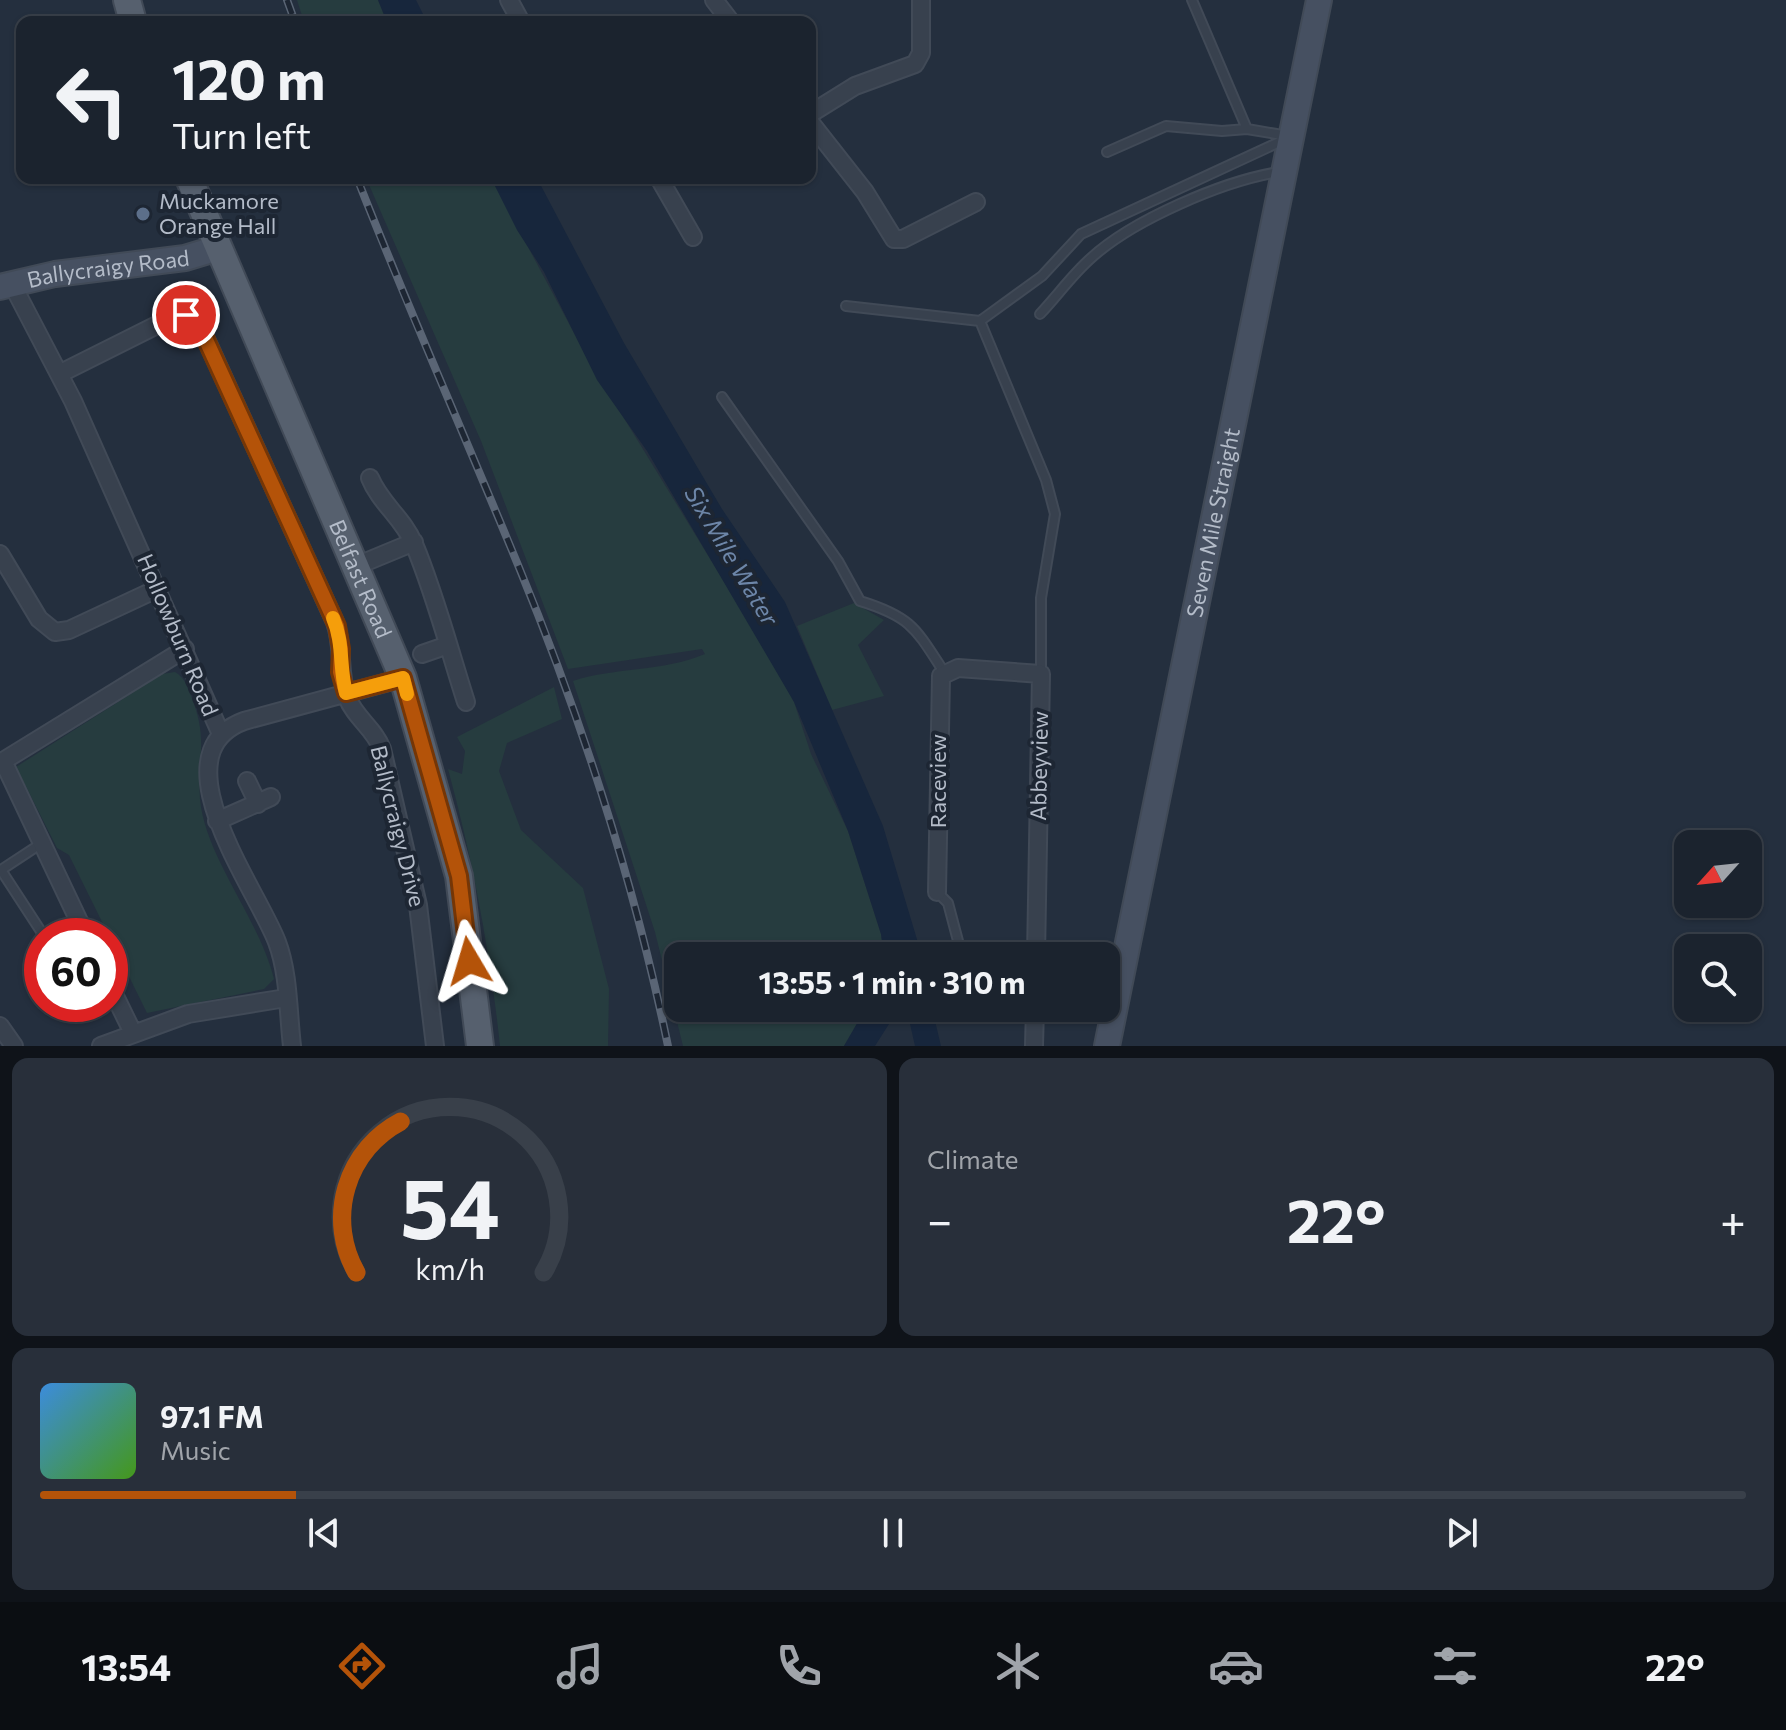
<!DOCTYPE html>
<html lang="en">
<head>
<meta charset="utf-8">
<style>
	body { margin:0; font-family:Commissioner,sans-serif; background:#282f3a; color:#f1f3f6; height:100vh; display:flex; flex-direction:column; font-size:30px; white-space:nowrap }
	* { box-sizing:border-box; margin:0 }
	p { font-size:26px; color:#a0a4aa }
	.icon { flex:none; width:44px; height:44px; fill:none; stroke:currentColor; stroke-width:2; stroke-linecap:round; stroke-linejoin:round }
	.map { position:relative; height:1046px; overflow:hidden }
	.details { display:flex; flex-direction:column; gap:12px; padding:12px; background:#0f1319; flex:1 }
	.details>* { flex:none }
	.banner { position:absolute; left:16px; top:16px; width:800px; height:168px; border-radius:16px; box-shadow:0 2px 6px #0004,0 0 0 2px #39404a; background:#1b232e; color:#f1f3f6; overflow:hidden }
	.needle { width:52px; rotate:243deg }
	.tools { position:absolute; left:1674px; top:830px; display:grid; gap:16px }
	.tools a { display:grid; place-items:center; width:88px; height:88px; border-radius:16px; background:#1b232e; box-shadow:0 2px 6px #0004,0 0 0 2px #39404a; font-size:40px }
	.speed { position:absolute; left:24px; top:918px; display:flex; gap:16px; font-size:40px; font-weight:700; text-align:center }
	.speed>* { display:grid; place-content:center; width:104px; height:104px; border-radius:50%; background:#1b232e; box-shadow:0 2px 6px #0004,0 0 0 2px #39404a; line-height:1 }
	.speed .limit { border:12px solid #d22; background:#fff; color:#111 }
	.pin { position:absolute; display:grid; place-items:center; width:68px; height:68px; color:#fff; margin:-34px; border:4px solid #fff; border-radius:50%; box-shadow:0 2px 8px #0007 }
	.me { position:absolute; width:88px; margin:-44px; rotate:353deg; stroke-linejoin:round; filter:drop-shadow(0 0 6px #0008) }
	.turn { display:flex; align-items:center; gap:28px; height:168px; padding:0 24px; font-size:36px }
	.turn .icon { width:104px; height:104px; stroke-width:2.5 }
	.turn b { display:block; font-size:56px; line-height:68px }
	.big { font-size:60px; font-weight:700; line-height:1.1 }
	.details .tile { flex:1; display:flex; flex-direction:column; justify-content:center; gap:12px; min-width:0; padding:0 28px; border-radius:16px; background:#282f3a }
	.details .dial { align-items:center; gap:0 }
	.dial svg { height:208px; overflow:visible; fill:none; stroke:#39404a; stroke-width:7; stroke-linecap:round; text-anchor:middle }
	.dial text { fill:#f1f3f6; stroke:none }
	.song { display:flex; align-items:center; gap:24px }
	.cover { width:96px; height:96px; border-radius:12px; background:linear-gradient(135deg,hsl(210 70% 55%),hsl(100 70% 35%)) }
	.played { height:8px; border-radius:4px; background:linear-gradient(90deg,#b45309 15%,#39404a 15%) }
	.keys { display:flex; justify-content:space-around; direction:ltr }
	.heat { display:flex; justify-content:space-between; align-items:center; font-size:44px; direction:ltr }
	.details .tiles { flex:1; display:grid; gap:12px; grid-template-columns:1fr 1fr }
	.tile:last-child { grid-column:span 2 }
	.trip { position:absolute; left:664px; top:942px; width:456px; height:80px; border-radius:16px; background:#1b232e; box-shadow:0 2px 6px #0004,0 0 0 2px #39404a; font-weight:700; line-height:80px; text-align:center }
	.tabs { display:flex; height:128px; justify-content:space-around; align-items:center; background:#0b0e12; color:#a0a4aa }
	.tabs .icon { width:56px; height:56px }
	.tabs .current { color:#b45309 }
	.tabs b { font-size:36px; color:#f1f3f6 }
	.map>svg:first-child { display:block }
</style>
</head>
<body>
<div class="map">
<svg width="1786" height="1046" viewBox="0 0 1786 1046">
	<rect width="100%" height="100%" fill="#242f3e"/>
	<path fill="#263c3f" d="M297 0H378L387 22H304Z
		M366 178H491L589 361 772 660 794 702 811 754 848 831 881 934 884 956H678V1008H866L844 1046H683L655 932 573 681C615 667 663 672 705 654L702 649 568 669 481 441Z
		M854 603 884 620 858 645 884 696 832 710 797 626Z
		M175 672C185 678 187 686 191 696 209 740 197 757 200 799 205 857 259 918 274 979L264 989 147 1013 69 855 57 848 16 767 162 674Z
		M554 687 562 719 507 743 499 771 521 830 583 888 609 989 608 1046H500C490 951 473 861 448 769L462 774 465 751 457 737Z"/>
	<path fill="#17263c" d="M378 0H416L427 22H387Z
		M491 178H536L539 182 624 343 722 509 785 602 883 826 922 956H884L881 934 848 831 794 702 647 451 597 380 544 272 517 230Z
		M866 1008H932L941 1046H915L908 1015 896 1013 875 1046H844Z"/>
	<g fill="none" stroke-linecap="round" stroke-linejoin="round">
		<defs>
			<path id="lane" d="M1192 0 1247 129
				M1107 152 1166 126 1222 131 1247 129 1288 136
				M846 306 980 321 1046 480 1055 514 1041 598V674
				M1040 314C1057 296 1072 275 1090 259 1132 220 1223 181 1279 172
				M980 321 1042 276 1081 234 1286 139
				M722 397 838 561 860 601C912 617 916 629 944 672
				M42 843 1 870 44 936
				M937 892 948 903 962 956
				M976 1008 978 1013"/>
			<path id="street" d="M509 0 521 22
				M714 0 731 22
				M810 114 855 86 915 64 921 53V0
				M810 122 865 192 894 239H903L976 202
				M659 178 693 237
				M12 284 73 401 220 732
				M59 374 175 316 188 315 200 326 335 622C344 647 338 672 347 697 355 718 374 728 382 749L418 905 435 1046
				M370 478C380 503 403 518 414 544 435 594 449 649 466 702
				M0 554 39 619 55 632 69 630 159 588
				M356 566 414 542
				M422 654 448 645
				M3 761 86 936
				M0 763 185 649
				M247 781 258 804
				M217 821 271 797
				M937 892 941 676 958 668 1041 674 1036 956
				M110 986 133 1033
				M0 1026 14 1046
				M101 1046 188 1014 286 998
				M292 1046C288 1012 289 974 277 942 258 891 155 754 244 721L403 678
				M1034 1046 1035 1008"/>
			<g id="secondary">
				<path id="s1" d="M0 287 55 274 185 258 218 248"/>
				<path id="s2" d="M1107 1046 1319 0"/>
			</g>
			<g id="primary">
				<path d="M127 0 133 22"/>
				<path id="s3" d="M189 178 403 678 459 876 480 1046"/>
			</g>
		</defs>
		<use href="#lane" stroke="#414a57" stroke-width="12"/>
		<use href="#street" stroke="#414a57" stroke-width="20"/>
		<use href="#secondary" stroke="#414a57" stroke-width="28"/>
		<use href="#primary" stroke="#414a57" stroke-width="30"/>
		<use href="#lane" stroke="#38414e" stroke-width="8"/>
		<use href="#street" stroke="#38414e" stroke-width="16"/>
		<use href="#secondary" stroke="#465061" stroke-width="24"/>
		<use href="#primary" stroke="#56606e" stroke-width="26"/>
		<defs>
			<path id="rail" d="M287 0 295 22
				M357 178C408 308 465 436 518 565 582 720 634 882 668 1046"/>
		</defs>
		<use href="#rail" stroke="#5a6575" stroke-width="8"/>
		<use href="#rail" stroke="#1d2633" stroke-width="5" stroke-dasharray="15" stroke-linecap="butt"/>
	</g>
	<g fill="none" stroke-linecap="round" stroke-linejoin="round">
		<defs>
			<path id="route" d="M186 315 194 318 201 329 337 626 341 649 340 672 346 693 403 678 459 876 469 961"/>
		</defs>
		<use href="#route" stroke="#753606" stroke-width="20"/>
		<use href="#route" stroke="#b45309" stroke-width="14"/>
		<path stroke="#f59e0b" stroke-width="14" d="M333 618C344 643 339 668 346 693L403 678 407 694"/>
	</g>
	<circle fill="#5c6f8a" stroke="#1d2633" stroke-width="3" cx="143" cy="214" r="8"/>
	<g text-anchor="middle" stroke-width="8" stroke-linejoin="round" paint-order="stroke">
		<g font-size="22" fill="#b4bcc9" stroke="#1d2633" text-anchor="start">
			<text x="159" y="209">Muckamore<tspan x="159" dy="25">Orange Hall</tspan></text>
		</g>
		<g font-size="22" fill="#b4bcc9" stroke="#1d2633">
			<text dy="8" stroke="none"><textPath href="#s1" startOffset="110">Ballycraigy Road</textPath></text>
			<text dy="8" stroke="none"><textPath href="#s2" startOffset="534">Seven Mile Straight</textPath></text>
			<text dy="8" stroke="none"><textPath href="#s3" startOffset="436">Belfast Road</textPath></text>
			<text transform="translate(178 635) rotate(67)" y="8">Hollowburn Road</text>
			<text transform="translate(1039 766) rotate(-89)" y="8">Abbeyview</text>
			<text transform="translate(938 781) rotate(-90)" y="8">Raceview</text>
			<text transform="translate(398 826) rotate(76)" y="8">Ballycraigy Drive</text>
		</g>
		<g font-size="24" font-style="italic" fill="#6d86a8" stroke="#1d2633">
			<text transform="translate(731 556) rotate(59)" y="8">Six Mile Water</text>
		</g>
	</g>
</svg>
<div class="tools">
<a><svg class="needle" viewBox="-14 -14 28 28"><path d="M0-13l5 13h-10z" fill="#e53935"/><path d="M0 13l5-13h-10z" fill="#a0a4aa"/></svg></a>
<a><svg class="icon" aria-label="search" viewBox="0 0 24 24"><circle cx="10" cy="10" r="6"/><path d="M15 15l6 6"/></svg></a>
</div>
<div class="speed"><div class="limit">60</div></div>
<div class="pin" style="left:186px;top:315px;background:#d93025"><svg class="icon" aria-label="arrive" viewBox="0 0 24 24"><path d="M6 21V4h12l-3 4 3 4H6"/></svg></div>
<svg class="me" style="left:469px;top:961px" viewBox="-20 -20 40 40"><path d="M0-17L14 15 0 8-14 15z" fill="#b45309" stroke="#fff" stroke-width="4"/></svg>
<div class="trip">13:55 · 1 min · 310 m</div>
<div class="banner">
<div class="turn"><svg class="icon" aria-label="left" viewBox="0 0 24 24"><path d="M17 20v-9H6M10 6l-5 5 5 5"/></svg><div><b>120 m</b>Turn left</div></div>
</div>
</div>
<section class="details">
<div class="tiles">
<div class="tile dial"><svg viewBox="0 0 100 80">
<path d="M14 69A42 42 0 1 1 86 69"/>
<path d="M14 69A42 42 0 0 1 31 11" stroke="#b45309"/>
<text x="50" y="56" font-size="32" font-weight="700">54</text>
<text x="50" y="72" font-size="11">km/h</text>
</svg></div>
<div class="tile"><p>Climate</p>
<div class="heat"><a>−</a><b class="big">22°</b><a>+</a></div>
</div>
<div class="tile">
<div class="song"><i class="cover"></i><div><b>97.1 FM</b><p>Music</p></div></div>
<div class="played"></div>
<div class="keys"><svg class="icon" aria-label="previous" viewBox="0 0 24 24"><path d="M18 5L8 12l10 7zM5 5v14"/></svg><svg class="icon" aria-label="pause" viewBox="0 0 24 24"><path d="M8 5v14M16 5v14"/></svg><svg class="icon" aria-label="next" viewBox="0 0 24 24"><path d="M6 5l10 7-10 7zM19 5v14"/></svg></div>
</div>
</div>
</section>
<nav class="tabs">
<b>13:54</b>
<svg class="icon current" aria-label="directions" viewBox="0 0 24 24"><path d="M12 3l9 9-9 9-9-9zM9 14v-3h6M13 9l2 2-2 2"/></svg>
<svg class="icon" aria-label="music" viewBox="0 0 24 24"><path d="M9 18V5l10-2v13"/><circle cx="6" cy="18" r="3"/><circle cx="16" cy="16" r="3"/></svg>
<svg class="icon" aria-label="phone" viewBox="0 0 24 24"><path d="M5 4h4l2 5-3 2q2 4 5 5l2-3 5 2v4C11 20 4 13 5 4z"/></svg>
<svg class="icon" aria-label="climate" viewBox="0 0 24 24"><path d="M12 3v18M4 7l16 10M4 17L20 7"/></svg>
<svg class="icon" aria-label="car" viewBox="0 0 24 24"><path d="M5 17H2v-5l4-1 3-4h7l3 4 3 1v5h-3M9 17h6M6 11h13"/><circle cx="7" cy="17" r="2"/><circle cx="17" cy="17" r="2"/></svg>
<svg class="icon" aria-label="filters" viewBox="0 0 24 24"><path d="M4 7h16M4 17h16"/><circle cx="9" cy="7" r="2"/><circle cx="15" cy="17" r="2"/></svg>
<b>22°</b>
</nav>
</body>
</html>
